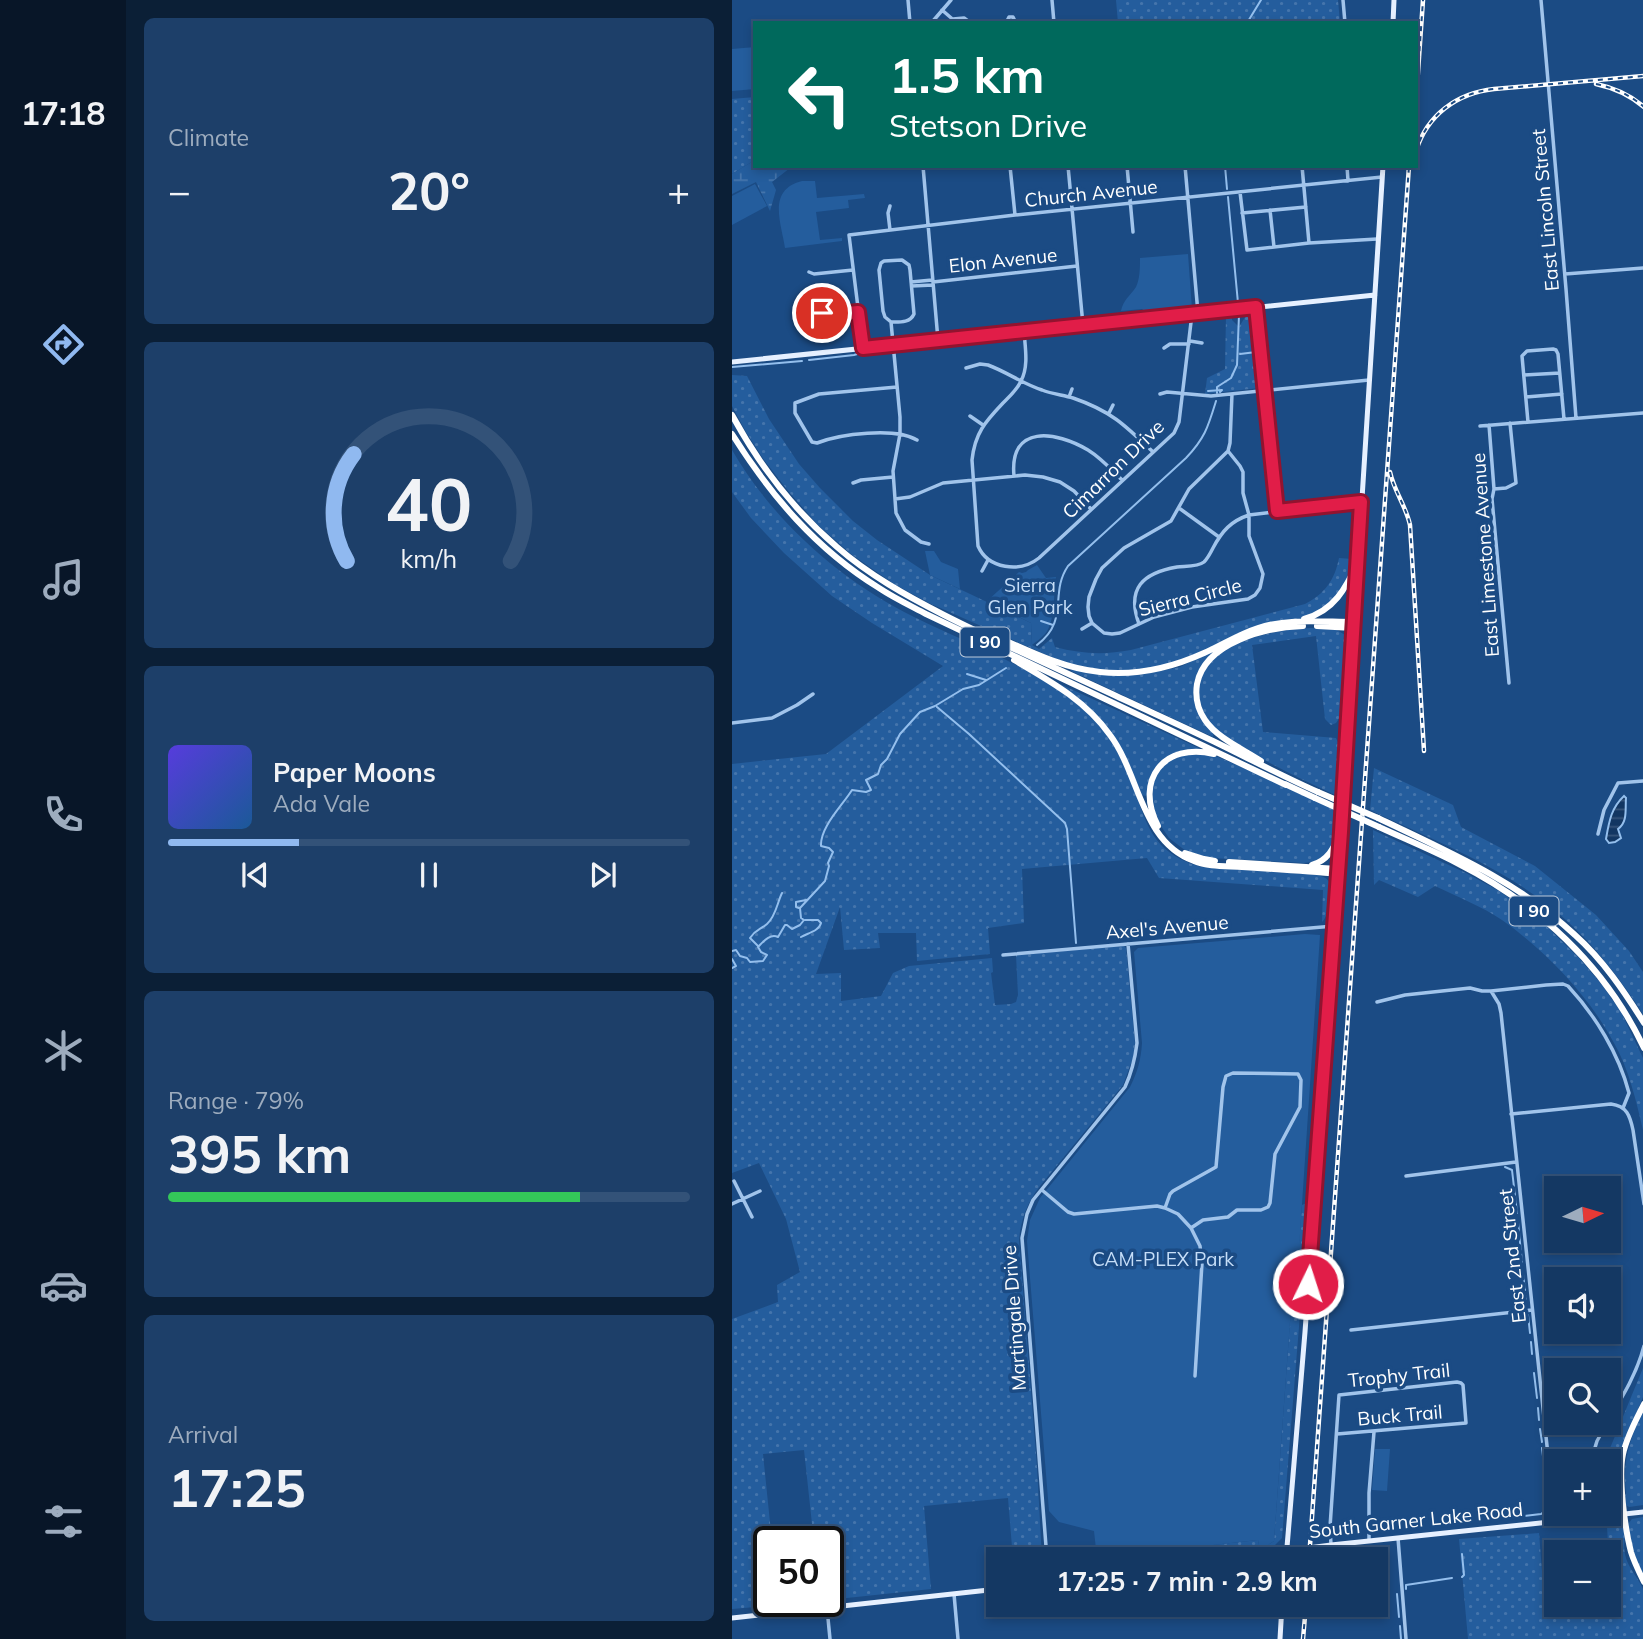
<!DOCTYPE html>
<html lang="en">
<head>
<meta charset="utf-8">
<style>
	body { margin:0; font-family:Mulish,sans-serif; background:#1d3f69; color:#f1f3f6; height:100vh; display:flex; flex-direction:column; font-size:26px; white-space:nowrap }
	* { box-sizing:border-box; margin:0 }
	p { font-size:23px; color:#9dacbe }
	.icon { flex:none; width:38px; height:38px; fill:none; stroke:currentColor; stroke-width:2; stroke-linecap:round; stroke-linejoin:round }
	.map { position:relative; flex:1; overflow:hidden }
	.drawer { display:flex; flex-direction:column; gap:18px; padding:18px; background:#0b1f36; width:606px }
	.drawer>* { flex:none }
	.top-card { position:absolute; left:21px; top:21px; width:665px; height:147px; border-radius:0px; box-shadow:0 4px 10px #0003,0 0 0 2px #335278; background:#00695c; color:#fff; overflow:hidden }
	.needle { width:46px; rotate:85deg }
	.tools { position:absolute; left:812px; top:1176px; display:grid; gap:14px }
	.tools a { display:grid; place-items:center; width:77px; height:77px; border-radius:0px; background:#143863; box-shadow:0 4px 10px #0003,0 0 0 2px #335278; font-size:35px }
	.speed { position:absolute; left:21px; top:1526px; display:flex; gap:14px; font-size:35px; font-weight:700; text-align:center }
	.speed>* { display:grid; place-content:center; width:91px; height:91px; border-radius:50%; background:#143863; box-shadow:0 4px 10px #0003,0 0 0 2px #335278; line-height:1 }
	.speed .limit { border:4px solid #111; border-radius:10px; background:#fff; color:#111 }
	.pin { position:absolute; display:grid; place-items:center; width:60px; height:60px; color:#fff; margin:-30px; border:4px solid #fff; border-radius:50%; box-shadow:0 2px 7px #0007 }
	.me { position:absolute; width:77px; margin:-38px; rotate:4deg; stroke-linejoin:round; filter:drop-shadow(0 0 5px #0008) }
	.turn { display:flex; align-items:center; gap:24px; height:147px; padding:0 21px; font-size:32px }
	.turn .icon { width:91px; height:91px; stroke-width:2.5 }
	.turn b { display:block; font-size:49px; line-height:60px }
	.big { font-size:52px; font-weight:700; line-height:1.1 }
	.drawer .card { flex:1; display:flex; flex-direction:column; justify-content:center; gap:10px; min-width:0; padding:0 24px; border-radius:10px; background:#1d3f69 }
	.drawer .dial { align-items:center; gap:0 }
	.dial svg { height:182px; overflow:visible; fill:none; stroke:#335278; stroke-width:7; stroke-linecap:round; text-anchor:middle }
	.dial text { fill:#f1f3f6; stroke:none }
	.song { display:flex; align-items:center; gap:21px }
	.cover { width:84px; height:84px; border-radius:10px; background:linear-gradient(135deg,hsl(250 70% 55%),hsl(210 70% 35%)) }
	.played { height:7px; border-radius:4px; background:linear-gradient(90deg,#90b9f0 25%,#335278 25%) }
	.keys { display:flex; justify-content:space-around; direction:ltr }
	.heat { display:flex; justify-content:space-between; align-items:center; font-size:38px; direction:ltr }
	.charge { height:10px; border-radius:5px; background:linear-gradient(90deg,#34c759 79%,#335278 0) }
	.trip { position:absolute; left:254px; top:1547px; width:402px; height:70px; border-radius:0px; background:#143863; box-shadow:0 4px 10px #0003,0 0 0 2px #335278; font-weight:700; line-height:70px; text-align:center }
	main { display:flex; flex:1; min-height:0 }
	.dock { display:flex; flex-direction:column; width:126px; justify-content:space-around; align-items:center; background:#081628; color:#9dacbe }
	.dock .icon { width:49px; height:49px }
	.dock .active { color:#90b9f0 }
	.dock b { font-size:32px; color:#f1f3f6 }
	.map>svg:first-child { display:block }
</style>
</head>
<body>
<main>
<nav class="dock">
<b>17:18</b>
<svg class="icon active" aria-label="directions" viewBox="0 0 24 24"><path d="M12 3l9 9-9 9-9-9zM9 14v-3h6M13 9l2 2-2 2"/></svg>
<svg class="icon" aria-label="music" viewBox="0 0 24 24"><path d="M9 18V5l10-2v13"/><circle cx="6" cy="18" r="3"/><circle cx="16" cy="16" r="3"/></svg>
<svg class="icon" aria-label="phone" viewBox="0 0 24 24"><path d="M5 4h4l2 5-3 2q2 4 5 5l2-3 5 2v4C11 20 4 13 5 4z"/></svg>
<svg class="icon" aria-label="climate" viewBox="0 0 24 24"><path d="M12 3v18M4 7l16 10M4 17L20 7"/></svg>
<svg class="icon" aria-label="car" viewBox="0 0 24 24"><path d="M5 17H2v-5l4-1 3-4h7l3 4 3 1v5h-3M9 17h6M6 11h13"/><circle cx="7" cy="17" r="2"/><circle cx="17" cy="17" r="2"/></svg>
<svg class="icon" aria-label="filters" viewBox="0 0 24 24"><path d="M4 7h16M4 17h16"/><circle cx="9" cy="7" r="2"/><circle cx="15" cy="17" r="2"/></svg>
</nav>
<section class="drawer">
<div class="card"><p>Climate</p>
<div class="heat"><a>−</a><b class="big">20°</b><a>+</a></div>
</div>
<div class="card dial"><svg viewBox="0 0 100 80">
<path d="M14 69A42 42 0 1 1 86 69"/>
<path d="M14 69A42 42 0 0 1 17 22" stroke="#90b9f0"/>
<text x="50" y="56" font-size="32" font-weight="700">40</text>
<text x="50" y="72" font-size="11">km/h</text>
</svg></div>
<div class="card">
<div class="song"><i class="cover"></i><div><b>Paper Moons</b><p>Ada Vale</p></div></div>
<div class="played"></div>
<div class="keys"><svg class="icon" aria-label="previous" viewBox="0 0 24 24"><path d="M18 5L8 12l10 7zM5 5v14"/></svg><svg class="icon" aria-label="pause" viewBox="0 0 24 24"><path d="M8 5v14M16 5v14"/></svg><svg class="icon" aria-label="next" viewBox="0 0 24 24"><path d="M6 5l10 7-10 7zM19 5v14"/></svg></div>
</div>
<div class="card"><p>Range · 79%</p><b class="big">395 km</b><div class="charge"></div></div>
<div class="card"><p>Arrival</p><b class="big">17:25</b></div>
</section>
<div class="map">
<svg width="912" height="1639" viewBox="0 0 912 1639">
	<defs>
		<pattern id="grass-dots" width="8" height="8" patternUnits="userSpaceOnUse" patternTransform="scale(1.75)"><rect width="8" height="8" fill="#245d9d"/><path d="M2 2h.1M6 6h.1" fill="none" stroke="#4575ac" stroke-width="1.8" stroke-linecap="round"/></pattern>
		<pattern id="wetland-marsh" width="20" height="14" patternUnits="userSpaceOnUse" patternTransform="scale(1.75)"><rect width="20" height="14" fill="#245d9d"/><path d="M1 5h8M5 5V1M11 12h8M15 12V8" fill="none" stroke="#4575ac"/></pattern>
		<pattern id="water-rules" width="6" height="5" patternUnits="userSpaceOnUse" patternTransform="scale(1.75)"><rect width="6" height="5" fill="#123662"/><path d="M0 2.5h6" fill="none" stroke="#36547a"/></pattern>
	</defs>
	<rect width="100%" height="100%" fill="#1b4b84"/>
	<path fill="url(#grass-dots)" d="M384 0H606L608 23H386Z
		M23 97V160L0 174V99Z
		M502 314 499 319 507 327 515 314H521L528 379 524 380V386L528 387 527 388 473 394 475 378 493 369 494 315Z
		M0 375 15 376 37 419 67 464 88 488 121 521 145 540 198 575 299 623 300 645 307 649 320 638 323 647C349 654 373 655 399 650L573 604C593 594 603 579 607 558L620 559 617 577 603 599 580 615 460 657 418 670H368L333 663 197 603 162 584 119 554 86 525 57 492 32 460 14 432 0 406Z
		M0 450C41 521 109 581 182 617 237 644 297 665 345 704 368 722 384 746 395 772 416 819 413 850 469 867L586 875C591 877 594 877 597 882 601 891 597 916 590 922L591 890 427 878 415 858 290 869 292 923 256 928 258 954 185 961 184 933H146L148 948 112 950 108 907 84 974 109 973V1001L149 996 161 973 177 966 260 958 261 972 259 973 263 1005 279 1004 284 1002 286 995 284 955 392 946 394 948 403 1043 401 1058 391 1085 308 1186C295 1203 289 1219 287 1240L305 1467 310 1559H281L276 1498 192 1506 199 1589 96 1600V1542H82L72 1450 31 1454 40 1542H37V1601H47V1605L0 1609V1319L46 1302 45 1285 68 1272 54 1219 27 1163 0 1173V764L94 754 211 666 140 623 100 596 52 553 19 518 0 492Z
		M579 628 605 630 613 635 614 640 608 717 604 723 599 725 593 719 584 636 520 645 531 732 604 738 607 745 603 795C571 780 539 765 508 746 501 742 491 738 486 732 472 718 461 698 469 679 471 675 473 669 476 665 493 639 550 629 579 628Z
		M485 648 486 650C467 661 455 688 465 709 469 718 476 725 482 732L481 737 339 671 340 668 407 675 448 667Z
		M326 683 328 684 471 750 444 753 419 775 414 796 410 795C392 749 369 711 326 683Z
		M479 754 521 772 605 811C603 837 604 860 572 863L479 858 454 851 437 838 425 820 420 799 422 779 430 767 446 755Z
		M642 768 721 805 729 827 803 866 864 915 897 951 911 972V1014C885 974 856 936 817 906 764 864 699 839 638 810Z
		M641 830 734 873 767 891 808 920 847 958 870 985 889 1012 911 1058V1130C904 1101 897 1069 882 1043 857 996 814 951 770 920 751 907 724 896 703 886L686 897 647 880 642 885Z
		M577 1202 550 1538 542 1546 506 1552 479 1559H371V1557L526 1540 527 1545H536L542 1541 560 1294H563L570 1205Z
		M911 1368V1397L890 1447 886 1475 887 1494 889 1497 888 1505 877 1509V1461H874V1458Z
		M911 1410V1505L897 1507 894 1505 893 1495 894 1494C890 1460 898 1440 911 1410Z
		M911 1517V1579L901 1552 896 1524 900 1519Z
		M882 1520C898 1526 890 1541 893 1554 895 1567 906 1577 911 1589 912 1599 911 1627 911 1639H736L727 1539 807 1533 811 1584 824 1583V1605H877V1577L884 1576 877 1562 875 1526 876 1522Z"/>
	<path fill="url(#wetland-marsh)" d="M23 160V166H58V168L40 182 44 190 38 211 24 182 0 194V174Z"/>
	<path fill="#245d9d" d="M23 47V89L0 91V49Z
		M70 181H83L85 198 132 194 133 198 116 200 117 208 84 212 88 240 110 238V241L53 248C49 222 35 190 70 181Z
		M23 184 35 206 0 225V196Z
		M456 254 460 309 415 313 410 309 389 311C391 300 398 296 404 287 408 279 408 267 408 258Z
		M193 551H202L209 562 226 569 228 589 198 575Z
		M305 565 314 578 324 577C321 594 324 621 313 634 309 638 304 642 300 645L299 623 255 601 287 572 290 573 294 572 296 570Z
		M573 934 588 935 564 1294 560 1295 542 1541 536 1545H527L526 1540 365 1558 362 1531 327 1522 317 1511 295 1241 298 1220 308 1198 398 1087C405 1073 409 1060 410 1043L402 952 406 948Z
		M643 1449H658L655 1491 640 1490Z"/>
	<path fill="url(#water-rules)" stroke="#94bfed" stroke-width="2" d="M892 796 894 798C893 809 896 822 886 829L889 838 883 842 877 843 874 839C877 822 879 808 892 796Z"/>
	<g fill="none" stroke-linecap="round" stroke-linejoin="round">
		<path stroke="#94bfed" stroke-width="2" d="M515 23 529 0
			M493 166 495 189
			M496 197 506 303
			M508 354 524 352
			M77 360 122 355 132 352
			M0 367 70 361
			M476 391 490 390 488 392
			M485 393V387L499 378 505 365 507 315
			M309 621 321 625
			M305 645C338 620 317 594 336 566L454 458C473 438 476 427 484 401
			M235 674 254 680
			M205 707 237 734 333 823 335 829 344 943
			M67 908 64 907V902L74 900
			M69 937C76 933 87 931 89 923L86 920H73
			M26 946 18 938C24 929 28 930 35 924 44 916 45 903 50 893
			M0 951 4 950 8 956 15 958 18 962 31 961 35 955 29 952 26 947C31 942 38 933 46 937L53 925H55L60 929 68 925 72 920 69 918 68 908 93 881 97 866 96 863 101 852 97 848 89 846C88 827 110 806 120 790L134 792 139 790 134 780 146 774 149 765 155 759 168 734 188 712 203 706 231 689 247 685 274 668
			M0 959 4 966 0 968
			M773 1167 780 1170 785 1213
			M786 1222 790 1263
			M791 1274 793 1290
			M794 1296V1305
			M796 1315 798 1333
			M799 1342 800 1354
			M802 1373 805 1398
			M806 1408 807 1420
			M808 1429 810 1442
			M810 1448 814 1481
			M814 1485 815 1499
			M774 1520 775 1518 809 1514 813 1511 816 1503
			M730 1577 732 1575 730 1554
			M674 1589V1585L720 1578
			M665 1594 667 1617
			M668 1626 669 1639"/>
		<path stroke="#a1c4eb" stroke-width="3.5" d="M176 0 178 23
			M320 0 322 23
			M611 0 613 23
			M809 0 834 289 844 418
			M210 10 225 23
			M221 19 232 18 236 21 234 23
			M197 23 201 21 219 0
			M274 23 277 17H281L284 23
			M191 166 206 340
			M278 166 283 215
			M336 166 351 325
			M395 166 401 232
			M453 166 466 313
			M570 166 577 243
			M615 166 616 181
			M191 168 201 166
			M508 192 515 250 577 243 645 239
			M538 210 542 247
			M510 213 574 207
			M158 230 156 213 158 206
			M77 272 82 274 121 270
			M833 274 912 268
			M179 282 200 280
			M201 282 345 266
			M180 286 201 285
			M524 308 545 511
			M90 313 96 315 126 311
			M159 322C168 322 178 323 182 314L178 270 177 265 170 260 152 261 149 263 147 270 151 311 153 317 159 322 168 417V434L161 471 164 513 173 530 189 542 197 544
			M292 331C293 347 297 366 289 381 285 390 278 396 271 403 253 422 243 433 240 460L246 546C256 569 288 573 307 558L442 433 447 422 460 314
			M458 341 470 343
			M131 348 117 235 283 215 650 177
			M432 348 438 344H457
			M234 368 248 364 256 365C275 372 291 384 310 390 320 394 331 395 341 398 379 411 393 425 421 452
			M792 375 828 373
			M165 387 87 394 63 403V413L80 442 85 443C108 434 163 427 185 440
			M428 394 435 392 479 396 637 380
			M337 397 340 389
			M794 397 830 394
			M377 413 381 405
			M238 416 251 425
			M796 422 790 356 795 351 821 349 824 350 826 354 832 419
			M757 425 762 489 760 499 777 683
			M748 426 912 413
			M496 451 508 466 511 472V493L517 515V536L531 574 528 588 523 595 516 599 460 607 422 617 388 633 380 634 372 633 360 623 357 616 356 607 357 597 364 579 370 568 392 548 439 521 457 489 496 451 498 443 500 394
			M282 476C277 424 324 431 356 450 369 458 379 469 390 480
			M121 483 129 480 161 477
			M762 489 774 488 784 483 778 423
			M163 499 178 497 211 483 293 475 311 477 328 482 342 491 359 509
			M447 508 487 537
			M250 571 256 560
			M407 624C394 588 411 573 445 567 453 566 466 567 472 562 476 558 479 552 481 548 490 531 499 521 517 515L629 502
			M350 629 360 623
			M0 723 40 718 65 705 81 694
			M866 834 872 810 886 783 912 781
			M271 955 602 926
			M759 991 767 1004 769 1013 823 1521
			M645 1002 673 995 738 988 750 991H759L814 985 831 984 836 986C863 1015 887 1054 897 1093L891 1108
			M779 1114 879 1104C895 1106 898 1116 901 1130L912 1204
			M674 1176 784 1162
			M2 1181 20 1217
			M310 1190 336 1212 342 1214 425 1206 433 1208 446 1214 459 1228 468 1246 470 1263 463 1376
			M0 1204 28 1191
			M433 1208 438 1194 441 1191 484 1167 491 1087 494 1076 501 1073 566 1074 569 1080 568 1107 543 1154 538 1203 536 1207 529 1210H505L496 1217 471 1220 459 1228
			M619 1330 800 1310
			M877 1419C891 1396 905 1373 912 1346
			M859 1461 865 1441 875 1423
			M666 1538 674 1639
			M637 1541V1493L642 1432
			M599 1545 598 1527 607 1395 725 1382 729 1383 731 1385 734 1423 605 1434
			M315 1559 290 1238 295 1214 301 1200 393 1087C400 1072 403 1059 405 1043L396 944
			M222 1594 226 1639
			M95 1608 98 1639"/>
		<path stroke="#e6f0ff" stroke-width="5" d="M661 23 662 0
			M0 362 643 295
			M503 1559 516 1556 599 1545 912 1512
			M554 1559 573 1332 609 832 651 166
			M0 1618 266 1589
			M548 1639 550 1605"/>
		<path stroke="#fff" stroke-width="6" d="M0 415C27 465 63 511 105 547 137 575 175 596 212 615 267 643 324 668 380 694 414 710 448 725 481 741 516 758 550 776 586 792
			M0 434C39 496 84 549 147 588 162 598 179 606 194 614L554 785
			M572 619C602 611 614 588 626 562
			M585 626 621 628
			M252 631C289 647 327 668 368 672 405 676 439 668 472 653 490 645 507 634 526 628 556 618 590 622 622 622
			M282 660C318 681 353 700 378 735 408 775 409 842 462 861 476 867 494 866 510 867 542 869 574 871 606 874
			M529 761C511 749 485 738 473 720 466 710 463 697 465 684 473 642 535 627 571 626
			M553 784 583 798
			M646 818C715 851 787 882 843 935 871 960 892 991 912 1023
			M426 826C402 780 432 742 482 754
			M647 827C673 839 700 850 725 863 806 904 873 965 912 1048
			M453 853 472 859 483 861
			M497 862 606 869
			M580 865C597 860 602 847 609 832
			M912 1404C904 1420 895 1436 891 1454 886 1477 893 1529 899 1552 902 1562 907 1572 912 1582"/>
		<defs>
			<path id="rail" d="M864 84C883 88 898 95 912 107
				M684 101 691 0
				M684 151C695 115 725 93 762 89L912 76
				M658 472C662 491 674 506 678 525L692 751
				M577 1559 677 166
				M571 1639 574 1605"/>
		</defs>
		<use href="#rail" stroke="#fff" stroke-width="4.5"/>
		<use href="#rail" stroke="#1b4b84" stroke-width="2" stroke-dasharray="5" stroke-linecap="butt"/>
		<path stroke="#fff" stroke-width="6" d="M586 792 646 818
			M583 798 647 827"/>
	</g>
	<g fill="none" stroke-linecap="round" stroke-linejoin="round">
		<defs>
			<path id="route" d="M90 313 96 315 126 312 131 348 524 307 545 511 629 502 609 832 576 1284"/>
		</defs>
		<use href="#route" stroke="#92132f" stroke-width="18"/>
		<use href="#route" stroke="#e11d48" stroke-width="12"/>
	</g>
	<g text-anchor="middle" stroke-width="7" stroke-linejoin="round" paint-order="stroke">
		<g fill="#1b4b84" stroke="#bbc9da" stroke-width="2">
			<rect x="228.5" y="627.5" width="49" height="29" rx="5"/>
			<rect x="777.5" y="896.5" width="49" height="29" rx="5"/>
		</g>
		<g font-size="18" font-weight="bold" fill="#fff">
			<text x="253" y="648">I 90</text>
			<text x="802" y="917">I 90</text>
		</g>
		<g font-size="19" fill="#fff" stroke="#1b4b84">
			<text transform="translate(359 193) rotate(-6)" y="7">Church Avenue</text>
			<text transform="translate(813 210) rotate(-95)" y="7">East Lincoln Street</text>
			<text transform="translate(271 260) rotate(-6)" y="7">Elon Avenue</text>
			<text transform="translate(381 469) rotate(-44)" y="7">Cimarron Drive</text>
			<text transform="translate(753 555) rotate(-94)" y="7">East Limestone Avenue</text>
			<text transform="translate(458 597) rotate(-14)" y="7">Sierra Circle</text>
			<text transform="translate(435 927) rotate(-5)" y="7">Axel's Avenue</text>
			<text transform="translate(780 1256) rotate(-96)" y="7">East 2nd Street</text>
			<text transform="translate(282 1318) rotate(-94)" y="7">Martingale Drive</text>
			<text transform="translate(667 1375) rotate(-6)" y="7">Trophy Trail</text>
			<text transform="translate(668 1415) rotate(-5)" y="7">Buck Trail</text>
			<text transform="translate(684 1520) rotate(-6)" y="7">South Garner Lake Road</text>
		</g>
		<g font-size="19" fill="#c6def8" stroke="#1b4b84">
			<text x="298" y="592">Sierra<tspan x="298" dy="22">Glen Park</tspan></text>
			<text x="431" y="1266">CAM-PLEX Park</text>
		</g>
	</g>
</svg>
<div class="tools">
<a><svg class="needle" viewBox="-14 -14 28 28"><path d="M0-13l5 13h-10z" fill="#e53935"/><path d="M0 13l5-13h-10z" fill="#9dacbe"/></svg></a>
<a><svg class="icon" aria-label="sound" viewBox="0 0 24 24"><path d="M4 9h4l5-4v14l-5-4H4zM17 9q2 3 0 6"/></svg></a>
<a><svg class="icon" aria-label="search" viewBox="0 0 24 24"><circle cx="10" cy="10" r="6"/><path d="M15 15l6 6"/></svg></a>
<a>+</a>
<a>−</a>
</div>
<div class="speed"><div class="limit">50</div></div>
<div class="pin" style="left:90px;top:313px;background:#d93025"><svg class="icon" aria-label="arrive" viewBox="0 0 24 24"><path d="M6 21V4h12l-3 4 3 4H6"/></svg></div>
<svg class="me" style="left:576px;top:1284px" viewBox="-20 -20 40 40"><circle r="17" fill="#e11d48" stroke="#fff" stroke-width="3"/><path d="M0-11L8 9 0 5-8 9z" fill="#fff"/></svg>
<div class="trip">17:25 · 7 min · 2.9 km</div>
<div class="top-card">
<div class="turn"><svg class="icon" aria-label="left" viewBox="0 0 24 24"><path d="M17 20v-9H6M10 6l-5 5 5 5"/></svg><div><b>1.5 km</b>Stetson Drive</div></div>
</div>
</div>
</main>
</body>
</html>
